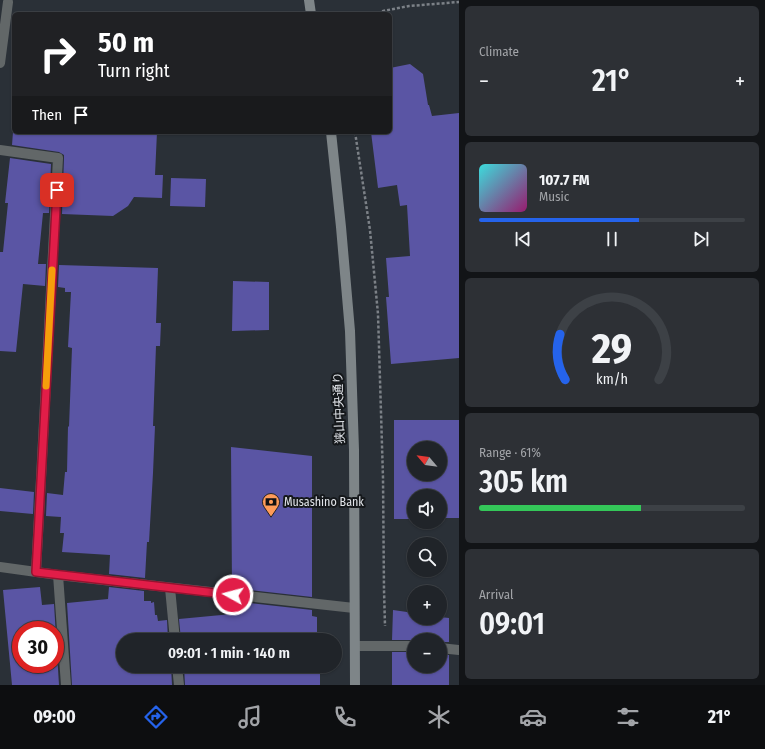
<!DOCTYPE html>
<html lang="en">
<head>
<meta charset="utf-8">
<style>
	body { margin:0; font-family:"Fira Sans Condensed","Noto Sans JP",sans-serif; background:#2d3035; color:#f1f3f6; height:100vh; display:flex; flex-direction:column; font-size:15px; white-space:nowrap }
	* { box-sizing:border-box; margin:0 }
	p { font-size:13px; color:#a2a4a8 }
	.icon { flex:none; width:22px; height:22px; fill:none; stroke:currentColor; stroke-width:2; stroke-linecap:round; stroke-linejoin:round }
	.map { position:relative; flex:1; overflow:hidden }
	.details { display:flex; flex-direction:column; gap:6px; padding:6px; background:#121417; width:306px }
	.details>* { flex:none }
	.banner { position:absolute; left:12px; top:12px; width:380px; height:122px; border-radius:6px; box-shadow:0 1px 3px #0004,0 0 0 1px #3d4146; background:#202124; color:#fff; overflow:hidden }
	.needle { width:26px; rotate:299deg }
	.tools { position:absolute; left:407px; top:441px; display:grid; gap:8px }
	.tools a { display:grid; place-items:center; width:40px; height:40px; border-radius:50%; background:#202429; box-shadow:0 1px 3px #0004,0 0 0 1px #3d4146; font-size:20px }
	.speed { position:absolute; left:12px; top:621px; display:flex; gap:8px; font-size:20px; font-weight:700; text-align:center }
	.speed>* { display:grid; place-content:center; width:52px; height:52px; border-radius:50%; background:#202429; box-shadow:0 1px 3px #0004,0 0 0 1px #3d4146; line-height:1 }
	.speed .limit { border:6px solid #d22; background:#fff; color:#111 }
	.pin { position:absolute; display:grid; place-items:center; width:34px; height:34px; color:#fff; margin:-17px; border-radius:8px; box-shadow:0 2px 6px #0006 }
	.me { position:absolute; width:44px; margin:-22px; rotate:277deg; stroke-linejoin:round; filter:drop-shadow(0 0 3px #0008) }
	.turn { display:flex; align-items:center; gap:14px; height:84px; padding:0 20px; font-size:18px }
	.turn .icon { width:52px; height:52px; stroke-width:2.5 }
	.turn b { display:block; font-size:28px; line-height:34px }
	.then { display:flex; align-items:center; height:38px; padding:0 20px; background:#0003; gap:8px; font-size:15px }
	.big { font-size:30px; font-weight:600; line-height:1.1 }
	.details .widget { flex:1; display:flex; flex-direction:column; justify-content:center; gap:6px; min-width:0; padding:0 14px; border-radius:6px; background:#2d3035 }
	.details .dial { align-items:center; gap:0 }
	.dial svg { height:104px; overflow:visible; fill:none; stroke:#3d4146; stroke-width:7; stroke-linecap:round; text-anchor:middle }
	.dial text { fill:#f1f3f6; stroke:none }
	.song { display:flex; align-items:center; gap:12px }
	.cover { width:48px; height:48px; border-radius:6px; background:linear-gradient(135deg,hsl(180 70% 55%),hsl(320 70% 35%)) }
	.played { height:4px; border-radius:2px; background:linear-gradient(90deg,#2563eb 60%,#3d4146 60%) }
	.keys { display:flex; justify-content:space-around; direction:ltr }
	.heat { display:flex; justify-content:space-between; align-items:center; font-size:22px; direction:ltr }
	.charge { height:6px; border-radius:3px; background:linear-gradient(90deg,#34c759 61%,#3d4146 0) }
	.trip { position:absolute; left:116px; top:633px; width:226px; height:40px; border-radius:20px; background:#202429; box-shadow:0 1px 3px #0004,0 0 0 1px #3d4146; font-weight:600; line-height:40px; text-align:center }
	.dock { display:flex; height:64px; justify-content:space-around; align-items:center; background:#0d0e10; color:#a2a4a8 }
	.dock .icon { width:28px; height:28px }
	.dock .current { color:#2563eb }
	.dock b { font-size:18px; color:#f1f3f6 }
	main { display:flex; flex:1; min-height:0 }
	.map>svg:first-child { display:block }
</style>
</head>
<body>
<main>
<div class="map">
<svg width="459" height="685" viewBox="0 0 459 685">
	<rect width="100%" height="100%" fill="#2a3037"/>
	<path fill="#5a55a4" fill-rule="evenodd" d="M410 64 423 74 428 105H429L432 116 459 113V358L391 364 386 297H389L386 258 410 256 407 205 400 206 397 185 378 188 371 132H390V68Z
		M13 132H157L155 175H163L162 198 134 197 128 206 113 216 62 214 64 158V155L59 152 12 145Z
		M10 158 51 164 49 213H43L38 264H46L45 286 23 284 16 352 0 351V252H3L8 203H5Z
		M171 178 206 179 205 207 170 206Z
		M59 265 158 268 156 323H161L160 346H156L153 426H155L153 473 149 542H147L145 578 109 574 110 555 62 552 64 533H60L61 517 46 516 47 493 63 495 65 472H67L68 426 69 427 72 348 68 347 71 292H65V288L58 287Z
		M233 281 269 282V330L232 331Z
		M394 420H459V518H440V496H414V519H394ZM414 448H440V474H414Z
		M231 447 312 456V597L232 588Z
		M0 488 34 492 33 514 0 511Z
		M40 587 42 605 54 604 59 685H12L3 590ZM21 630H55V664H21Z
		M109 587 144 591V601H151V603L154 602 155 615H157L158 621 167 620 168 640H123V666H171L172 685H72L67 603 108 599Z
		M232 601 312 610V616L317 617V638H320V640H181L179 619 232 614Z
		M393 610 414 613V618H440V617L449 618V642H440V640H392Z
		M392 652H414V666H440V655H449V685H392Z
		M184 666H320V685H185Z"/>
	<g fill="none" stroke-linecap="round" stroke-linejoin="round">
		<path stroke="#7c8187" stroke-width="2.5" stroke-dasharray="3 2" stroke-linecap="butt" d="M378 14 383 11 409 6 459 2
			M355 132 370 230 378 314 383 478 384 590 385 626"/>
		<path stroke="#626768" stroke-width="10" d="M170 588 175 640
			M177 666 179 685"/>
		<path stroke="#626768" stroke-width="10" d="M0 63 8 2
			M0 150 58 158 36 572
			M0 567 58 575 354 608
			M58 575 66 685
			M355 646H414
			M440 648 459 650"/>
		<path stroke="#7e8588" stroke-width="10" d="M309 0 311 14
			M331 132 341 227 350 331 354 450 355 685"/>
	</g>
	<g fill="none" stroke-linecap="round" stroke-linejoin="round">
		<defs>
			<path id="route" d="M57 190 36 572 233 595"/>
		</defs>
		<use href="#route" stroke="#92132f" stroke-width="10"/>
		<use href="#route" stroke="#e11d48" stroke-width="7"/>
		<path stroke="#f59e0b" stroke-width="7" d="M46 386 52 270"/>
	</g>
	<defs>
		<symbol id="bank-pin" viewBox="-11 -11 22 30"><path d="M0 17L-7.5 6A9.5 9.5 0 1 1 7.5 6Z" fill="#fe9b58" stroke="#15181b"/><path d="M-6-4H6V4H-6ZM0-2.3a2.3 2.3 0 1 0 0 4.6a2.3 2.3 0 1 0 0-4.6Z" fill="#111"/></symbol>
	</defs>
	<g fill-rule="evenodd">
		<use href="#bank-pin" x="261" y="492" width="20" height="27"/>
	</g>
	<g text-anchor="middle" stroke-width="4" stroke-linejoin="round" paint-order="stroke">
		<g font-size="12" fill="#e2e5ea" stroke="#15181b">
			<text transform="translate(339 408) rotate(-92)" y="4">狭山中央通り</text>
		</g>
		<g font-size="12" fill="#e2e5ea" stroke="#15181b" text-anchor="start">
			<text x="284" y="506">Musashino Bank</text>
		</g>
	</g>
</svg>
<div class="tools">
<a><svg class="needle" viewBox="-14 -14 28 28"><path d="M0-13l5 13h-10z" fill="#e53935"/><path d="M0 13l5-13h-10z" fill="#a2a4a8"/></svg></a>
<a><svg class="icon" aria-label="sound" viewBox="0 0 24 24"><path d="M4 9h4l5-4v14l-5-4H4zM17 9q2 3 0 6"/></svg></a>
<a><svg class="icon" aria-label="search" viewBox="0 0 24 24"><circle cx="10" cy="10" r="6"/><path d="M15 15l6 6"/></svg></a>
<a>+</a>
<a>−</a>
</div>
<div class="speed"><div class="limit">30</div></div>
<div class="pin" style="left:57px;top:190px;background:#d93025"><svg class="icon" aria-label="arrive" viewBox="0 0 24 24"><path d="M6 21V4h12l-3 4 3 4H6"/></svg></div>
<svg class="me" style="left:233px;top:595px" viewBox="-20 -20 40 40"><circle r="17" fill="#e11d48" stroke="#fff" stroke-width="3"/><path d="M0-11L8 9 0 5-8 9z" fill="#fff"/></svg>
<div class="trip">09:01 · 1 min · 140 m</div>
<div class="banner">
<div class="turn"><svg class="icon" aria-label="right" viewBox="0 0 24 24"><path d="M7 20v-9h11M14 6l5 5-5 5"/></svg><div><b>50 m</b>Turn right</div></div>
<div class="then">Then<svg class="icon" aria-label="arrive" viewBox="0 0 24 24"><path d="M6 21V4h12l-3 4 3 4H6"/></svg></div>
</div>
</div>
<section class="details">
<div class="widget"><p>Climate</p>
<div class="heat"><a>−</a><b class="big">21°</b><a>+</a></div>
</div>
<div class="widget">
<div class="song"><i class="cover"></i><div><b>107.7 FM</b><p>Music</p></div></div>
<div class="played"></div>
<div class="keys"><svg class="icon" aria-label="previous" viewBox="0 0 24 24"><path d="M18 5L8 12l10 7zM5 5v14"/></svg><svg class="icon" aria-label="pause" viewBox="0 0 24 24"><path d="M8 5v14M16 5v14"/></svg><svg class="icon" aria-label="next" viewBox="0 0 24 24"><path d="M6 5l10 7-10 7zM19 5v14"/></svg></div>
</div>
<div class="widget dial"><svg viewBox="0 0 100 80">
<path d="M14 69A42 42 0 1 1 86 69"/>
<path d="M14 69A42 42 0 0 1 10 34" stroke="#2563eb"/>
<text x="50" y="56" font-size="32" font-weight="700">29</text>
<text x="50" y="72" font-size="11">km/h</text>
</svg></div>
<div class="widget"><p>Range · 61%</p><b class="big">305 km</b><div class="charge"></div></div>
<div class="widget"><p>Arrival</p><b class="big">09:01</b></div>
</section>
</main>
<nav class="dock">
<b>09:00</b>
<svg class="icon current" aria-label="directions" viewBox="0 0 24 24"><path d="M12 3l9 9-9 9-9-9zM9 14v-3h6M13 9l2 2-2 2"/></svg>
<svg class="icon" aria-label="music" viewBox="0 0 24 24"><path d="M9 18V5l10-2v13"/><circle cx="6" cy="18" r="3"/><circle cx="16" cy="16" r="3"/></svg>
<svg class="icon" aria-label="phone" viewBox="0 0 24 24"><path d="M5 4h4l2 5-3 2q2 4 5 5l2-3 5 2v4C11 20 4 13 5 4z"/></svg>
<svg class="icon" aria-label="climate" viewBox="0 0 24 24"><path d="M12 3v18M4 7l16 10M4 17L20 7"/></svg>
<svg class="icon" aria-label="car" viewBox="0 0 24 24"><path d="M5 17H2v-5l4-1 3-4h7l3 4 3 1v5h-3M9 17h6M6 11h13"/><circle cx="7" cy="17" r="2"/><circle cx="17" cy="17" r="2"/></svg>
<svg class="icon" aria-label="filters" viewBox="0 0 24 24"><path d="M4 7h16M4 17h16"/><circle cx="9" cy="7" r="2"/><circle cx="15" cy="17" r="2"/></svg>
<b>21°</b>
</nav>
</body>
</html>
